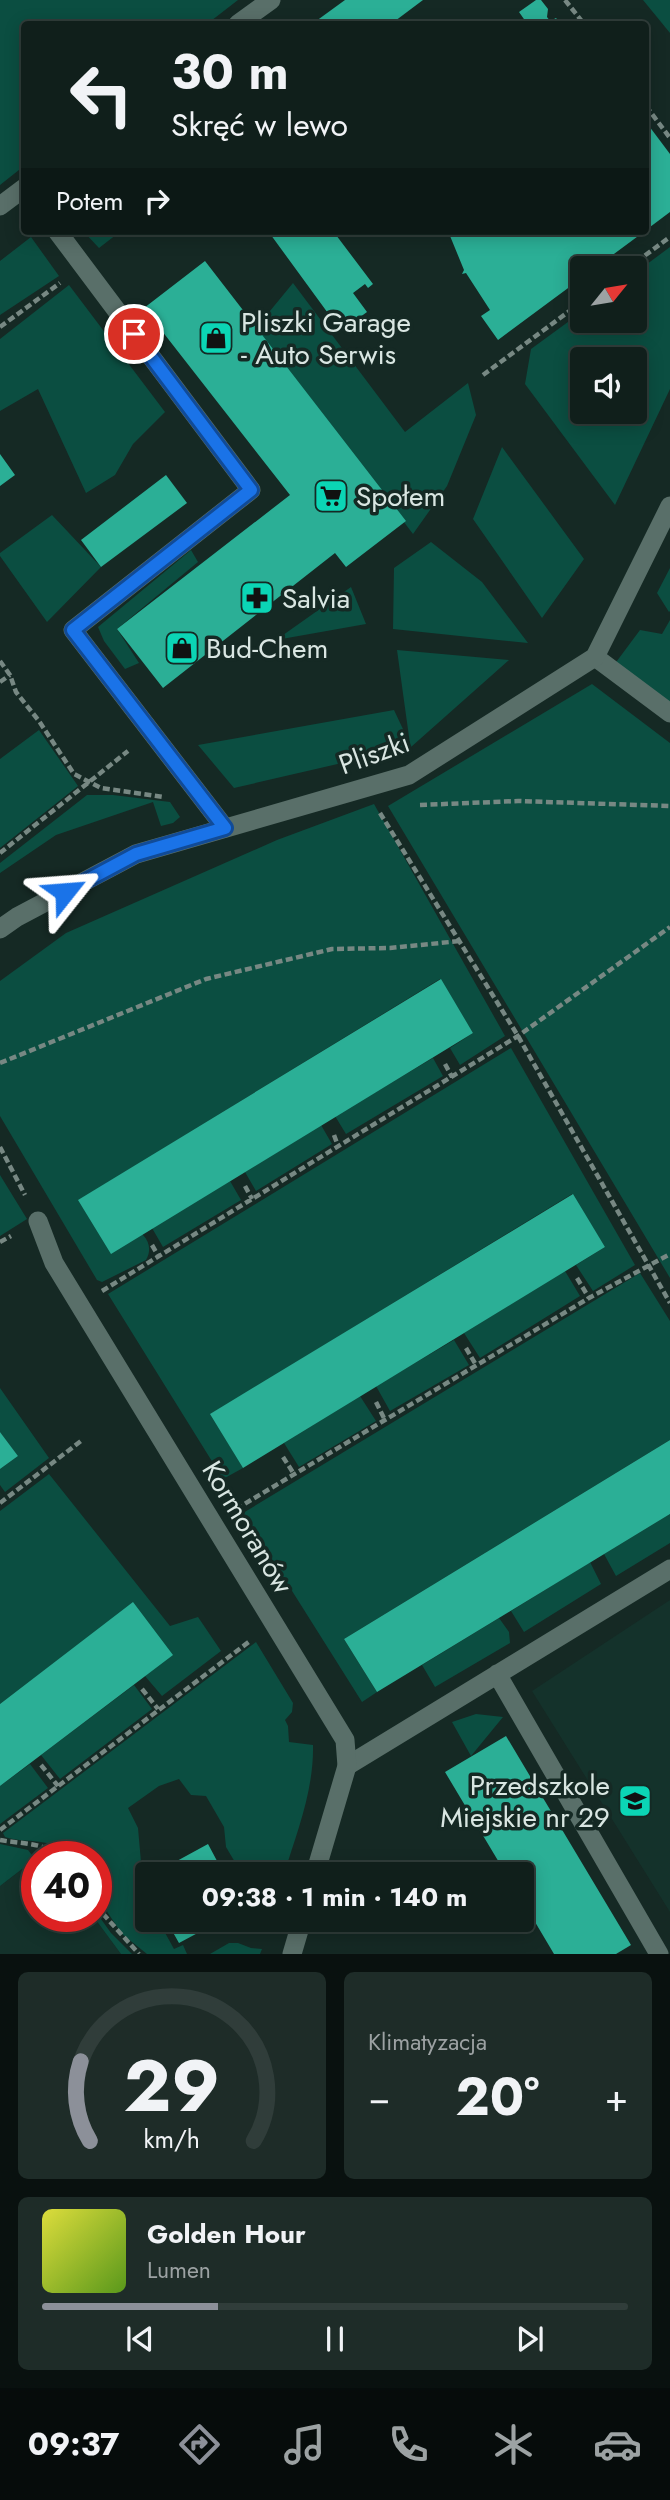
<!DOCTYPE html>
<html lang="pl">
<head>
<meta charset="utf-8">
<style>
	body { margin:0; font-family:Jost,sans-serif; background:#1e2c28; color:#f1f3f6; height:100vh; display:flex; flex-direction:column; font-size:26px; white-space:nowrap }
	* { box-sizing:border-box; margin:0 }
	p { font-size:23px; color:#9ca2a3 }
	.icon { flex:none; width:38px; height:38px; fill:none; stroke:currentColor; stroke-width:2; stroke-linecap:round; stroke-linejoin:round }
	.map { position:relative; height:1954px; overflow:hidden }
	.drawer { display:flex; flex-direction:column; gap:18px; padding:18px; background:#09110f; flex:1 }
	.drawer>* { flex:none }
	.hud { position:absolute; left:21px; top:21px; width:628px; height:214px; border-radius:7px; box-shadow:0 4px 18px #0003,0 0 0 2px #303d3a; background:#101f1b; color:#f1f3f6; overflow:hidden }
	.needle { width:46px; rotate:60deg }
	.tools { position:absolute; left:570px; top:256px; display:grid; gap:14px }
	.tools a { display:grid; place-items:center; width:77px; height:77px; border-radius:7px; background:#101f1b; box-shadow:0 4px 18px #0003,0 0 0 2px #303d3a; font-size:35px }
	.speed { position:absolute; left:21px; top:1841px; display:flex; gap:14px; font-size:35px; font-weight:700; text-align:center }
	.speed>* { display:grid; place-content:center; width:91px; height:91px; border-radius:50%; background:#101f1b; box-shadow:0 4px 18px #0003,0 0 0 2px #303d3a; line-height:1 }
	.speed .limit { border:10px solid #d22; background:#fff; color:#111 }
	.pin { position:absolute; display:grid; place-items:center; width:60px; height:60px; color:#fff; margin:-30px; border:4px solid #fff; border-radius:50%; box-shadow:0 2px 7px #0007 }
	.me { position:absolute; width:77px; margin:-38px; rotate:62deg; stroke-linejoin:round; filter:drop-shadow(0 0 5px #0008) }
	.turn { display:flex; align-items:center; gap:24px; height:147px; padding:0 35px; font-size:32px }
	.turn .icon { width:91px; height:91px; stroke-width:2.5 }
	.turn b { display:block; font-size:49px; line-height:60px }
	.then { display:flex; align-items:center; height:66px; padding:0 35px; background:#0003; gap:14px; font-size:26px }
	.big { font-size:52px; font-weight:700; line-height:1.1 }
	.drawer .tile { flex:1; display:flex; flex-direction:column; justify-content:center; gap:10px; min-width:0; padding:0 24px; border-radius:10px; background:#1e2c28 }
	.drawer .dial { align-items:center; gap:0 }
	.dial svg { height:182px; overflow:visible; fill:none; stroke:#303d3a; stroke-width:7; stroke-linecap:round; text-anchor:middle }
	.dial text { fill:#f1f3f6; stroke:none }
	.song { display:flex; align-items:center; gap:21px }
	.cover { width:84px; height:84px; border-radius:10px; background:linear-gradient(135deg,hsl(60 70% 55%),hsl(90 70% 35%)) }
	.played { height:7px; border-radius:4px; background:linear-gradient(90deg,#8c9099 30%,#303d3a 30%) }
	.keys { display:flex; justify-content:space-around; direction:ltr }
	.heat { display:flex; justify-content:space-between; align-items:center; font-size:38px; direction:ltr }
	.drawer .tiles { flex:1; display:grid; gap:18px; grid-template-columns:1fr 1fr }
	.tile:last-child { grid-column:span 2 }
	.trip { position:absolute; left:135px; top:1862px; width:399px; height:70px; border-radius:7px; background:#101f1b; box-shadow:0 4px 18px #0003,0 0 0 2px #303d3a; font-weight:700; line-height:70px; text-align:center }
	.menu { display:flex; height:112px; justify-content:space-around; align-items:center; background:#060c0b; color:#9ca2a3 }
	.menu .icon { width:49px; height:49px }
	.menu .on { color:#8c9099 }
	.menu b { font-size:32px; color:#f1f3f6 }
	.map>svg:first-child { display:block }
</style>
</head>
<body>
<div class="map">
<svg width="670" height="1954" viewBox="0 0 670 1954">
	<rect width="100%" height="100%" fill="#152924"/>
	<path fill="#14322b" d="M670 1600V1912L532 1691Z
		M37 1858V1916H93L121 1954H0V1886Z"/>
	<path fill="#0b4e41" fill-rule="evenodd" d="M0 0H238L207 24H24V166L0 185Z
		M643 0H670V33Z
		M83 231H121L99 248Z
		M31 237 59 276 0 315V261Z
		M670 247V389L615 505 525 384 531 349 583 311V320H635V273ZM583 359H635V411H583Z
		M293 283 405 432 468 383 476 415 447 486 413 534 256 328Z
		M69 285 165 412 133 444 115 475 86 493 38 389 0 411V339Z
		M502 447 584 559 542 618 473 519Z
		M52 515 101 567 47 622 0 556V553Z
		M431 542 482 582 528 643 393 629 394 568Z
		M191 550 198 562 117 629 139 663 125 669 104 641 98 627Z
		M670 568V611L669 612 657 593Z
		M351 587 366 624 276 640Z
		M670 620V713L611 669 640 630 662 634Z
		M397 650 509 660 411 747 234 788 198 745 394 710 410 744Z
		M592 684 670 743V1278L388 806Z
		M39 730 78 786 0 848V759Z
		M87 795H113L170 802 180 817 173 823 161 826 153 802 56 835 0 873V863Z
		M374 804 505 1036 460 1065 450 1048 473 1033 440 979 79 1200C91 1207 135 1226 143 1235 150 1242 151 1252 146 1260L102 1282 97 1280 0 1116V981L66 933 277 840Z
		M511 1048 635 1265 593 1291 576 1265 605 1247 572 1194 211 1414 243 1468 223 1479 108 1294Z
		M433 1058 443 1076 346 1134 335 1116Z
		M321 1125 332 1144 256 1191 245 1172Z
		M0 1175 27 1219 0 1236Z
		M230 1181 241 1200 163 1247 152 1228Z
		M565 1271 580 1296 480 1358 464 1333Z
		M640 1273 670 1321V1440L344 1639 377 1692 362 1702 243 1513Z
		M454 1340 469 1365 390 1411 376 1386Z
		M0 1388 49 1458 5 1492 0 1485V1469L18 1456 0 1432Z
		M360 1396 376 1421 299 1467 284 1443Z
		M49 1474 170 1626 198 1617 221 1651 162 1696 145 1676 133 1603 0 1704V1511Z
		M670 1514V1543L616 1576 604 1554Z
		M590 1562 601 1584 524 1632 511 1611Z
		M499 1618 509 1632 510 1643 435 1687 422 1665Z
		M256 1642 293 1703 292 1712 285 1720 288 1726 289 1742 313 1745C314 1790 297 1832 284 1874H242L226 1847 224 1827 206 1796 191 1795 179 1779 159 1786 128 1808 138 1828 141 1862 139 1874 147 1899V1920H158L174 1949 183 1945 187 1954H147L122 1934 96 1895V1857H70C54 1836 26 1844 5 1837L3 1833Z
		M134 1685 152 1709 60 1779 41 1755Z
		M476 1714 503 1717 471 1756 452 1722Z
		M30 1764 48 1788 0 1824V1786Z
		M0 1844 28 1850 35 1859 0 1886Z
		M96 1912 111 1933 132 1954H121L93 1916H96Z
		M229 1943H238L251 1948 262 1949 260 1954H210Z"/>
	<path fill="#2baf96" d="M345 0H423L391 24H312Z
		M536 0H541L548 9 547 17 550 21 556 18 561 24H523L526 22 519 12Z
		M646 122 670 154V212L646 230Z
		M268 231H333L373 284 368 288 365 284 353 293 367 312 341 331Z
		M448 231H645L595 268H583V277L498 340 481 316 490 310 466 273 462 274 464 270Z
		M205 261 406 521 346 567 335 553 163 688 117 629 290 495 144 308Z
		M0 454 15 475 0 486Z
		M166 475 187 503 101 567 81 540Z
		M441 979 473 1033 111 1254 78 1200Z
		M573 1194 605 1247 243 1468 210 1414Z
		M0 1432 18 1456 0 1469Z
		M670 1440V1514L377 1692 344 1639Z
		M133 1602 173 1655 0 1786V1704Z
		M506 1736 631 1945 616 1954H554L522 1900V1874H506L445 1772Z
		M208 1844 224 1874H153Z
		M166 1920H222L179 1943Z"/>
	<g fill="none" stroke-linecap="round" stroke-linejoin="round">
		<path stroke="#778883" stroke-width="4.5" stroke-dasharray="7 3.5" stroke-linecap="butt" d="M565 0 584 24
			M646 106 670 138
			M628 268 670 237
			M0 327 60 283
			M483 375 583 301
			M0 661 10 675 16 692 39 721 74 774 101 788 164 797
			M0 682 10 675
			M420 805 518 801 670 806
			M380 813 518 1036 670 1303
			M0 853 128 751
			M0 1063 206 979 332 949 390 948 460 941
			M445 1064 452 1077
			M334 1135 338 1146
			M0 1147 25 1195
			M245 1186 252 1199
			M0 1242 11 1236
			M152 1245 159 1257
			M577 1278 589 1298
			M102 1291 518 1036 670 927
			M466 1348 476 1365
			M376 1402 385 1420
			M283 1457 294 1474
			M0 1503 81 1441
			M236 1509 589 1298 670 1254
			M142 1689 158 1709
			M41 1765 58 1786
			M0 1830 250 1641
			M0 1840C20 1844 45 1842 60 1857
			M96 1906 139 1954"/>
		<path stroke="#596f69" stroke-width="19" d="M238 24 271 0
			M0 206 24 188
			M57 231 251 490 73 630 225 828
			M497 1674 659 1954
			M347 1766 670 1569"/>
		<path stroke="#596f69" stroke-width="19" d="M595 657 670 713
			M38 1221 54 1263 345 1740 347 1766 315 1874
			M292 1954 302 1920"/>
		<path stroke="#596f69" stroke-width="19" d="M0 929 17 917 136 854 409 775 595 657 670 506"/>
	</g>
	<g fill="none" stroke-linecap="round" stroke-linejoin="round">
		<defs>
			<path id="route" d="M65 892 136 854 225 828 73 630 251 490 134 334"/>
		</defs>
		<use href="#route" stroke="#114b97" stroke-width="18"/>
		<use href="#route" stroke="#1a73e8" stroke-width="12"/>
	</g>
	<defs>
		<symbol id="shop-square" viewBox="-11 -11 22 22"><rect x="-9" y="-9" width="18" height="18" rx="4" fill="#0bd5b5" stroke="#152924"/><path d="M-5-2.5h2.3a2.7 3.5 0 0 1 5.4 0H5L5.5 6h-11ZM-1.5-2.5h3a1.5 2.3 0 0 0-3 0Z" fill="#111"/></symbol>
		<symbol id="supermarket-square" viewBox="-11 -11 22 22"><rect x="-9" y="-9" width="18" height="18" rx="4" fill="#0bd5b5" stroke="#152924"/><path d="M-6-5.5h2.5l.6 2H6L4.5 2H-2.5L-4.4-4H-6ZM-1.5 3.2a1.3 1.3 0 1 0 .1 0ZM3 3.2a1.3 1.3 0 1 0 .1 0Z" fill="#111"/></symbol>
		<symbol id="pharmacy-square" viewBox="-11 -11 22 22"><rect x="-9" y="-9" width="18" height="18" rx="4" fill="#0bd5b5" stroke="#152924"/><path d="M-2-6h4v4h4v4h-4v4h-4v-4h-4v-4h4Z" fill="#111"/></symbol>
		<symbol id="school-square" viewBox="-11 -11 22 22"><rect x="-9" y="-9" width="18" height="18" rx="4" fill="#0bd5b5" stroke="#152924"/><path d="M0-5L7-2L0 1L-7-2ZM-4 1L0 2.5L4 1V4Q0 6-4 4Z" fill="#111"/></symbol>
	</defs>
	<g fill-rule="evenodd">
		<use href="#shop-square" x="197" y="319" width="38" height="38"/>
		<use href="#supermarket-square" x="312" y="477" width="38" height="38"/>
		<use href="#pharmacy-square" x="238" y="579" width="38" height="38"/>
		<use href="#shop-square" x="163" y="629" width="38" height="38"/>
		<use href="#school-square" x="616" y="1782" width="38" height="38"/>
	</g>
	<g text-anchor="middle" stroke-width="7" stroke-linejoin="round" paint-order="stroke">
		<g font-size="28" fill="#d9e6e2" stroke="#152924" text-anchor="start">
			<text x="241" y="332">Pliszki Garage<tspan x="241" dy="32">- Auto Serwis</tspan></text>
			<text x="356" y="506">Społem</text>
			<text x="282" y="608">Salvia</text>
			<text x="206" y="658">Bud-Chem</text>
			<text x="610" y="1795" text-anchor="end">Przedszkole<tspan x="610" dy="32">Miejskie nr 29</tspan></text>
		</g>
		<g font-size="28" fill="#d9e6e2" stroke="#152924">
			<text transform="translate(374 753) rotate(-20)" y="10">Pliszki</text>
			<text transform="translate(248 1527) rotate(59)" y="10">Kormoranów</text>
		</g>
	</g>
</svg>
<div class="tools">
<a><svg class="needle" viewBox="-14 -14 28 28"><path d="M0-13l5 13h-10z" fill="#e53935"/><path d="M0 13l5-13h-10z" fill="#9ca2a3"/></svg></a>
<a><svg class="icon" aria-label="sound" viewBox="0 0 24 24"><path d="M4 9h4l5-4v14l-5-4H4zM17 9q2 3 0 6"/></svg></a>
</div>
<div class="speed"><div class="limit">40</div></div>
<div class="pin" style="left:134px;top:334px;background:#d93025"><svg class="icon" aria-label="arrive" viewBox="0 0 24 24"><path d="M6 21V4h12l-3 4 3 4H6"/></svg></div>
<svg class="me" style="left:65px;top:892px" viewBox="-20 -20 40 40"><path d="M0-17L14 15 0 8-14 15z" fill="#1a73e8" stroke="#fff" stroke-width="4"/></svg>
<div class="trip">09:38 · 1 min · 140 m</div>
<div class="hud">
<div class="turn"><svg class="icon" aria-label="left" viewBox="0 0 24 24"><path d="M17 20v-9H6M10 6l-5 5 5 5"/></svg><div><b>30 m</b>Skręć w lewo</div></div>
<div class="then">Potem<svg class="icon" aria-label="right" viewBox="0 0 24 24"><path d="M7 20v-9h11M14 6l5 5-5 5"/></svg></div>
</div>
</div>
<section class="drawer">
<div class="tiles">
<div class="tile dial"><svg viewBox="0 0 100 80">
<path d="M14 69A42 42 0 1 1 86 69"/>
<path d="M14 69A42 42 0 0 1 10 34" stroke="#8c9099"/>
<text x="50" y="56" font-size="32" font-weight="700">29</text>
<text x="50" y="72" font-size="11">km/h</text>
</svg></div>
<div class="tile"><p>Klimatyzacja</p>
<div class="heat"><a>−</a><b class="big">20°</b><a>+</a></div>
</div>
<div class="tile">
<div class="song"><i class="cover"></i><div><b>Golden Hour</b><p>Lumen</p></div></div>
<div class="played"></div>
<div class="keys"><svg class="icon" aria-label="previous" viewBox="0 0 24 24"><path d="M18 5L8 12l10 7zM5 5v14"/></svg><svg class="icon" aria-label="pause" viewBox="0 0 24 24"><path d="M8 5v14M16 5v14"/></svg><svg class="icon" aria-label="next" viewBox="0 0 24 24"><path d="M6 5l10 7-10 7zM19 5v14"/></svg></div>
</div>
</div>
</section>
<nav class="menu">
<b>09:37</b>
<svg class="icon on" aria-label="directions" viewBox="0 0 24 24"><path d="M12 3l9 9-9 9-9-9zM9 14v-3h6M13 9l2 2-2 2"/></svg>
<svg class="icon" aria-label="music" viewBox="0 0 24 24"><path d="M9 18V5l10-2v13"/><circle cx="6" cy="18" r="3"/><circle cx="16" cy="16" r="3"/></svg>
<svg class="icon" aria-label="phone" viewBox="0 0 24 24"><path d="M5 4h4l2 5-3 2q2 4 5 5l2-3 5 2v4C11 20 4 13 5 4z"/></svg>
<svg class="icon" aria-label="climate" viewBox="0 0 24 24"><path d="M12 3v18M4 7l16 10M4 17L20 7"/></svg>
<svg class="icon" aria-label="car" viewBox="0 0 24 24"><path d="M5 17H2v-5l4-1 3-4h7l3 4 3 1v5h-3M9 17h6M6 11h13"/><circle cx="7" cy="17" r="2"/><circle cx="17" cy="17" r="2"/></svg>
</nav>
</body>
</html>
